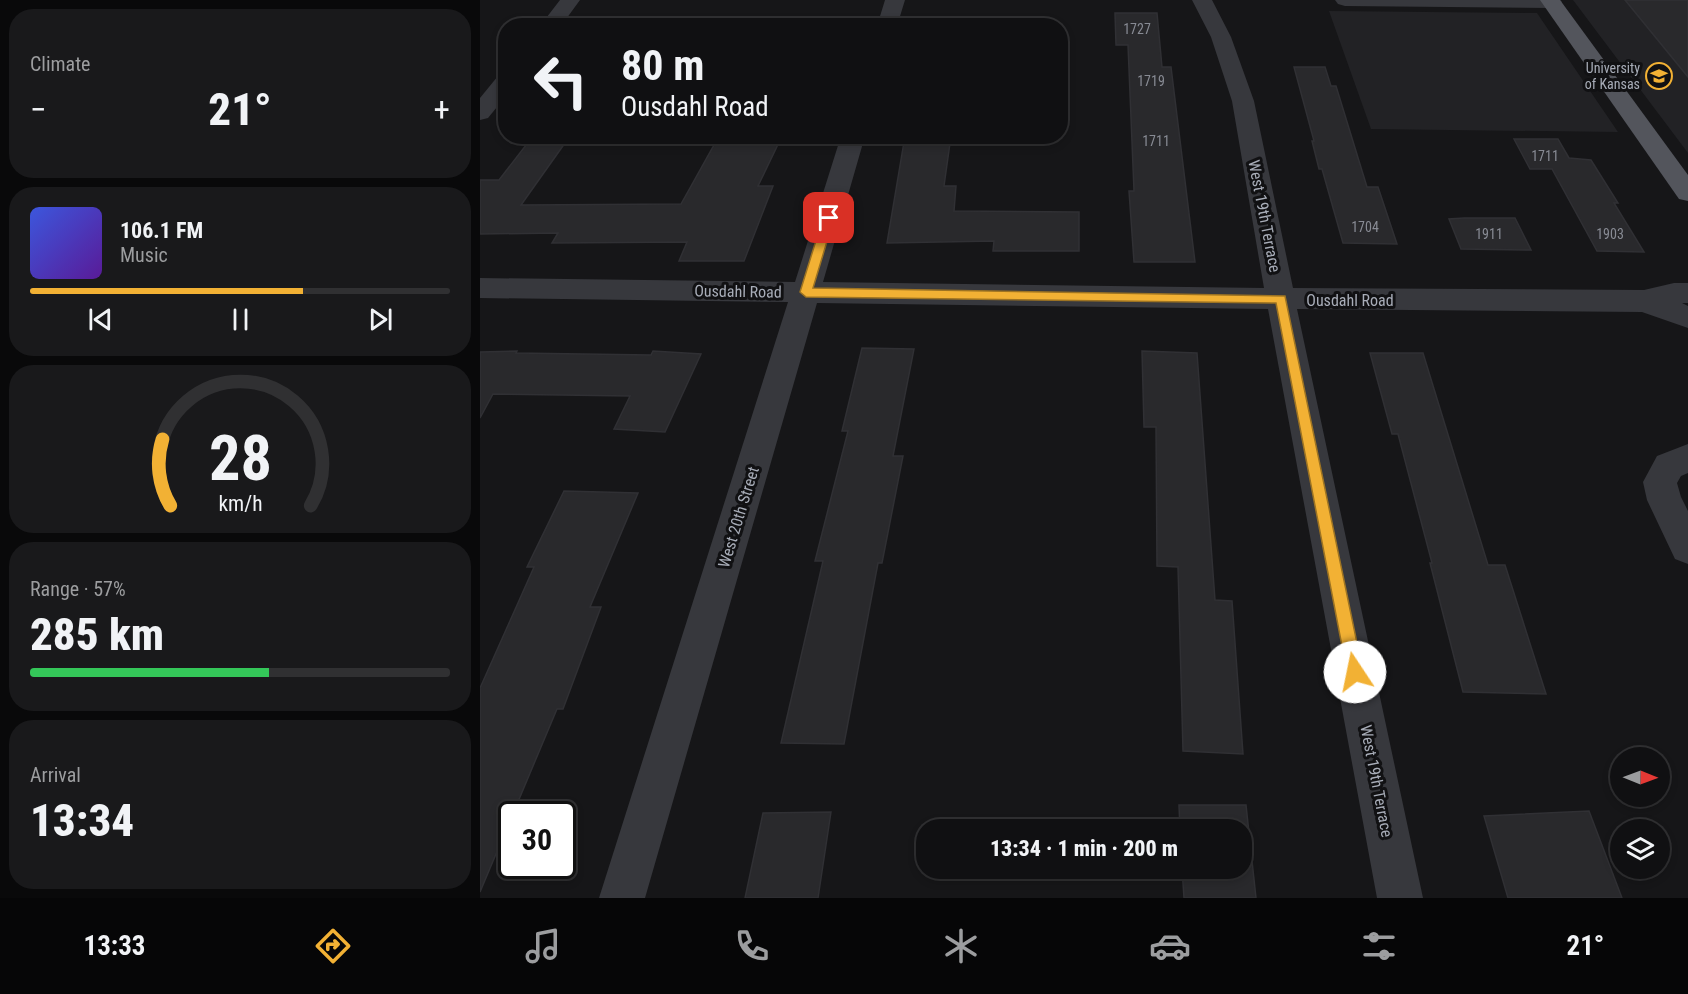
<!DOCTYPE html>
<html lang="en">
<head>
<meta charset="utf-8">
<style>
	body { margin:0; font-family:"Roboto Condensed",sans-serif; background:#19191b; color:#f1f3f6; height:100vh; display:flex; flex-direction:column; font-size:22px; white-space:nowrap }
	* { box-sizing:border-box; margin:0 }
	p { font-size:20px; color:#9c9d9f }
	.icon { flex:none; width:33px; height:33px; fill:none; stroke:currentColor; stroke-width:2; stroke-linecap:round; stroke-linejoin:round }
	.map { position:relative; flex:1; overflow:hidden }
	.side { display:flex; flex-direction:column; gap:9px; padding:9px; background:#09090a; width:480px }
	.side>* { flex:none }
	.banner { position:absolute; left:18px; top:18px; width:570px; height:126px; border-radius:24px; box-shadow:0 3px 9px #0003,0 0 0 2px #303032; background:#101012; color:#f1f3f6; overflow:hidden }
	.needle { width:39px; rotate:91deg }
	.tools { position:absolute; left:1130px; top:747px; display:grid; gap:12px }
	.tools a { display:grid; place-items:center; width:60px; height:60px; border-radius:50%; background:#101012; box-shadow:0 3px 9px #0003,0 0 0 2px #303032; font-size:30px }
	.speed { position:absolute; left:18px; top:801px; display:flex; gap:12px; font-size:30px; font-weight:700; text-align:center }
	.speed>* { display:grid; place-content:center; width:78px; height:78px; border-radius:50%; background:#101012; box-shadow:0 3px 9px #0003,0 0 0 2px #303032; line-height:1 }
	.speed .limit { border:3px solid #111; border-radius:9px; background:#fff; color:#111 }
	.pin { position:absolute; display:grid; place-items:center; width:51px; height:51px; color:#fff; margin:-26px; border-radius:12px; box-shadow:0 3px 9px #0006 }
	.me { position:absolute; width:66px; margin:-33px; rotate:349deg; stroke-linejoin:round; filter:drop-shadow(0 0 4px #0008) }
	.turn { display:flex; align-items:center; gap:21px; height:126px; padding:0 24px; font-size:27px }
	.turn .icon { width:78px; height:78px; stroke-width:2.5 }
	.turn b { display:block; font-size:42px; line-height:51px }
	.big { font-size:45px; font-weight:800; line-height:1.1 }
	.side .tile { flex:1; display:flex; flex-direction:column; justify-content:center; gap:9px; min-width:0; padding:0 21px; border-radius:24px; background:#19191b }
	.side .dial { align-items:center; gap:0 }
	.dial svg { height:156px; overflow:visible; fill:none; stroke:#303032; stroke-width:7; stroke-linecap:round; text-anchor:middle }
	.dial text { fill:#f1f3f6; stroke:none }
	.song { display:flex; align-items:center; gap:18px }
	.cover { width:72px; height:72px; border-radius:9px; background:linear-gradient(135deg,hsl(230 70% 55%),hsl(270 70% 35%)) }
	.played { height:6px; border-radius:3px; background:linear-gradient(90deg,#f2b134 65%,#303032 65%) }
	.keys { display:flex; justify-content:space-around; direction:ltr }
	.heat { display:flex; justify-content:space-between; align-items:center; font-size:33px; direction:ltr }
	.charge { height:9px; border-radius:4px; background:linear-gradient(90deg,#34c759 57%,#303032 0) }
	.trip { position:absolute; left:436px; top:819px; width:336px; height:60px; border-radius:24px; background:#101012; box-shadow:0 3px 9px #0003,0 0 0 2px #303032; font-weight:800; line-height:60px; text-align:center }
	.tab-bar { display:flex; height:96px; justify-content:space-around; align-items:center; background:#060607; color:#9c9d9f }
	.tab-bar .icon { width:42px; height:42px }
	.tab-bar .current { color:#f2b134 }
	.tab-bar b { font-size:27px; color:#f1f3f6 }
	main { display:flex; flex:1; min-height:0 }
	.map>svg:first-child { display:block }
</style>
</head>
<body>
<main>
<section class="side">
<div class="tile"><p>Climate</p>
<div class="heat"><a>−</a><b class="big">21°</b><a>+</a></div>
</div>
<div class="tile">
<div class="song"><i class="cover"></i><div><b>106.1 FM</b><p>Music</p></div></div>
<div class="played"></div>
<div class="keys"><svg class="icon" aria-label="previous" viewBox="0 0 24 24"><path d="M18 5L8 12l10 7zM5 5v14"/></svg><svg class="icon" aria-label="pause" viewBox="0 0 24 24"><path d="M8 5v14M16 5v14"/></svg><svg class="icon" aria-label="next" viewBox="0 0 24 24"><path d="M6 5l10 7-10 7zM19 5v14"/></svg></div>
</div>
<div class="tile dial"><svg viewBox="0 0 100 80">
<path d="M14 69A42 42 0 1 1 86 69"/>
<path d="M14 69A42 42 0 0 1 10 35" stroke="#f2b134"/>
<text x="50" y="56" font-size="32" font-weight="700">28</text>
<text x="50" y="72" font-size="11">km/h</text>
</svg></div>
<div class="tile"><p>Range · 57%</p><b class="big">285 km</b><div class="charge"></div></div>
<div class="tile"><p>Arrival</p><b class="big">13:34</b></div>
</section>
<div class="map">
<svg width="1208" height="898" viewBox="0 0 1208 898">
	<rect width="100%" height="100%" fill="#161618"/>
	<path fill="#222225" d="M1093 0H1208V153Z
		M849 11 1057 13 1138 132 891 129Z"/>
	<path fill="#29292c" stroke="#303034" stroke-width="1.5" d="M1145 0H1208V77Z
		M635 13H677L682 67H691L715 262H654L649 191H654L648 45H636Z
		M814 67H845L851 86H856L887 187H898L917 244 863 243 842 169H839L832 141H834Z
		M53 136H90L41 205 201 204 239 136H302L278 186H293L264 261H199L207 242 72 243 78 233 0 234V180H19Z
		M425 136H471L464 186H476L474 211 599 212V251H513L514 241 407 243Z
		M1034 139H1078L1089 158 1111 160 1138 203H1134L1164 252 1117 251 1072 169H1050Z
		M984 218H1035L1051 250 981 249 969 219Z
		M382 348 434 349 413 456H423L402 563H398L364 744 301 743 343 561H335L368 431H362Z
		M37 351 36 353 171 355 173 351 221 354 185 432 134 429 150 396 13 394 0 418V352Z
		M662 351 717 353 735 600 752 601 763 754 703 751 698 567 677 566 676 427H664Z
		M890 353H943L1008 565H1025L1066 694 983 692 950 563H952L918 434H912Z
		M84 491 158 493 110 607H121L83 709H77L0 892V688L54 567H47Z
		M699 805H766L776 898H704L702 868H762V830H700Z
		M1109 811 1142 898H1028L1004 816Z
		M351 812 338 898H265L283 813Z"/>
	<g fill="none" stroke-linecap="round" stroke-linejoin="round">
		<path fill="#37383d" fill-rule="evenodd" d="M80 0H100L81 26H60Z
			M405 0H425L417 26H397Z
			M712 0H732L751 37 774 101 813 288 1164 290 1194 283H1208V303H1202L1208 306V328L1162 312 817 309 943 898H897L788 309 337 303 165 898H119L308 302 0 298V278L315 282 361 136H385L343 282 784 288 752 101 731 37Z
			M855 0H1080L1082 2 1079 6 1072 8 865 6 858 4Z
			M26 75V96L8 118 0 120V98L18 76Z
			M1208 444V473L1201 476 1197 483 1201 497 1208 511V564L1195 559 1167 500 1163 482 1177 456Z"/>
		<path fill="#53555c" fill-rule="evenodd" d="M1060 0H1080L1208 175V201L1199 199Z"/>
	</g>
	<path fill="#f2b134" stroke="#9d7322" stroke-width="1.5" d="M349 214 354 218 333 288 805 296 883 672 881 678 875 680 869 678 867 672 796 303 326 297 320 292 343 218Z"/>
	<defs>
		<symbol id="university-ring" viewBox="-11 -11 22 22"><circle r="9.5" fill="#111113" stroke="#f2b134" stroke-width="1.5"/><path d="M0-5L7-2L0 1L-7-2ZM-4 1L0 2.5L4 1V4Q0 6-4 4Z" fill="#f2b134"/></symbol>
	</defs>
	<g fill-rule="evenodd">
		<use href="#university-ring" x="1164" y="61" width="30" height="30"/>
	</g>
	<g text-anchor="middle" stroke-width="6" stroke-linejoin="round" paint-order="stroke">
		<g font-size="14" fill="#888b94">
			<text x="657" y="34">1727</text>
			<text x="671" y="86">1719</text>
			<text x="676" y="146">1711</text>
			<text x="1065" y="161">1711</text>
			<text x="885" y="232">1704</text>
			<text x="1009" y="239">1911</text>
			<text x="1130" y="239">1903</text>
		</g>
		<g font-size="14" fill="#a8adb8" stroke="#111113" text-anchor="end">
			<text x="1160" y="73">University<tspan x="1160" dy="16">of Kansas</tspan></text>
		</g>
		<g font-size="16" fill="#a8adb8" stroke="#111113">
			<text transform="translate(785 216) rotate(79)" y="6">West 19th Terrace</text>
			<text transform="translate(258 291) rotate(1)" y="6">Ousdahl Road</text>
			<text x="870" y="306">Ousdahl Road</text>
			<text transform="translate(258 517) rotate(-73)" y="6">West 20th Street</text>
			<text transform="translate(897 781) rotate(79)" y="6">West 19th Terrace</text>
		</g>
	</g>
</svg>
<div class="tools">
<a><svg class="needle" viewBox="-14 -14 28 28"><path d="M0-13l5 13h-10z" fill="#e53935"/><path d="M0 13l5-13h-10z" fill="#9c9d9f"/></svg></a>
<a><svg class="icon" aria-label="layers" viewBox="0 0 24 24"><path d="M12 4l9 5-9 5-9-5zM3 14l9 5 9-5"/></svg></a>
</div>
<div class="speed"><div class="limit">30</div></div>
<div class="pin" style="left:349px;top:218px;background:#d93025"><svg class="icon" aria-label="arrive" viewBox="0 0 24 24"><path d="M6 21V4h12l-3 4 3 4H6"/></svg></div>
<svg class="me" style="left:875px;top:672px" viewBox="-20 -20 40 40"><circle r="19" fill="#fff"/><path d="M0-13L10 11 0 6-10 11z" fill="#f2b134"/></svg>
<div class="trip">13:34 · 1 min · 200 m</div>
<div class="banner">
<div class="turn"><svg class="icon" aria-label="left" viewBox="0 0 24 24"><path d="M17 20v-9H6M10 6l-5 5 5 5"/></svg><div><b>80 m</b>Ousdahl Road</div></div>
</div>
</div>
</main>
<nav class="tab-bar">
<b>13:33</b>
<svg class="icon current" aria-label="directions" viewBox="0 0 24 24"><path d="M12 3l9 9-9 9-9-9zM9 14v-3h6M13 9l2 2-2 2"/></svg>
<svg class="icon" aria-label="music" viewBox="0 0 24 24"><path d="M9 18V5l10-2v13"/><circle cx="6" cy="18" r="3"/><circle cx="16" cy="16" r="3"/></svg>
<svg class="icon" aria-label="phone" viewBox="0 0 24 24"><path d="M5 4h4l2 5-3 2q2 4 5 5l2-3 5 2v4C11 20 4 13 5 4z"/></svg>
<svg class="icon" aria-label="climate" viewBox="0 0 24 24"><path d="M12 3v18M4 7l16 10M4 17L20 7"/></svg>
<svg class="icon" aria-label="car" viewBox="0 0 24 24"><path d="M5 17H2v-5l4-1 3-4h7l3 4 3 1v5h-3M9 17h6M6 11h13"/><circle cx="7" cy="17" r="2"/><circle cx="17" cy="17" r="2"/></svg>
<svg class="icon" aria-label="filters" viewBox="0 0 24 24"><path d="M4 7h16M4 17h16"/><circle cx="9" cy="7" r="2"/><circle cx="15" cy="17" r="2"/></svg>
<b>21°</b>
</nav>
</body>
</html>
